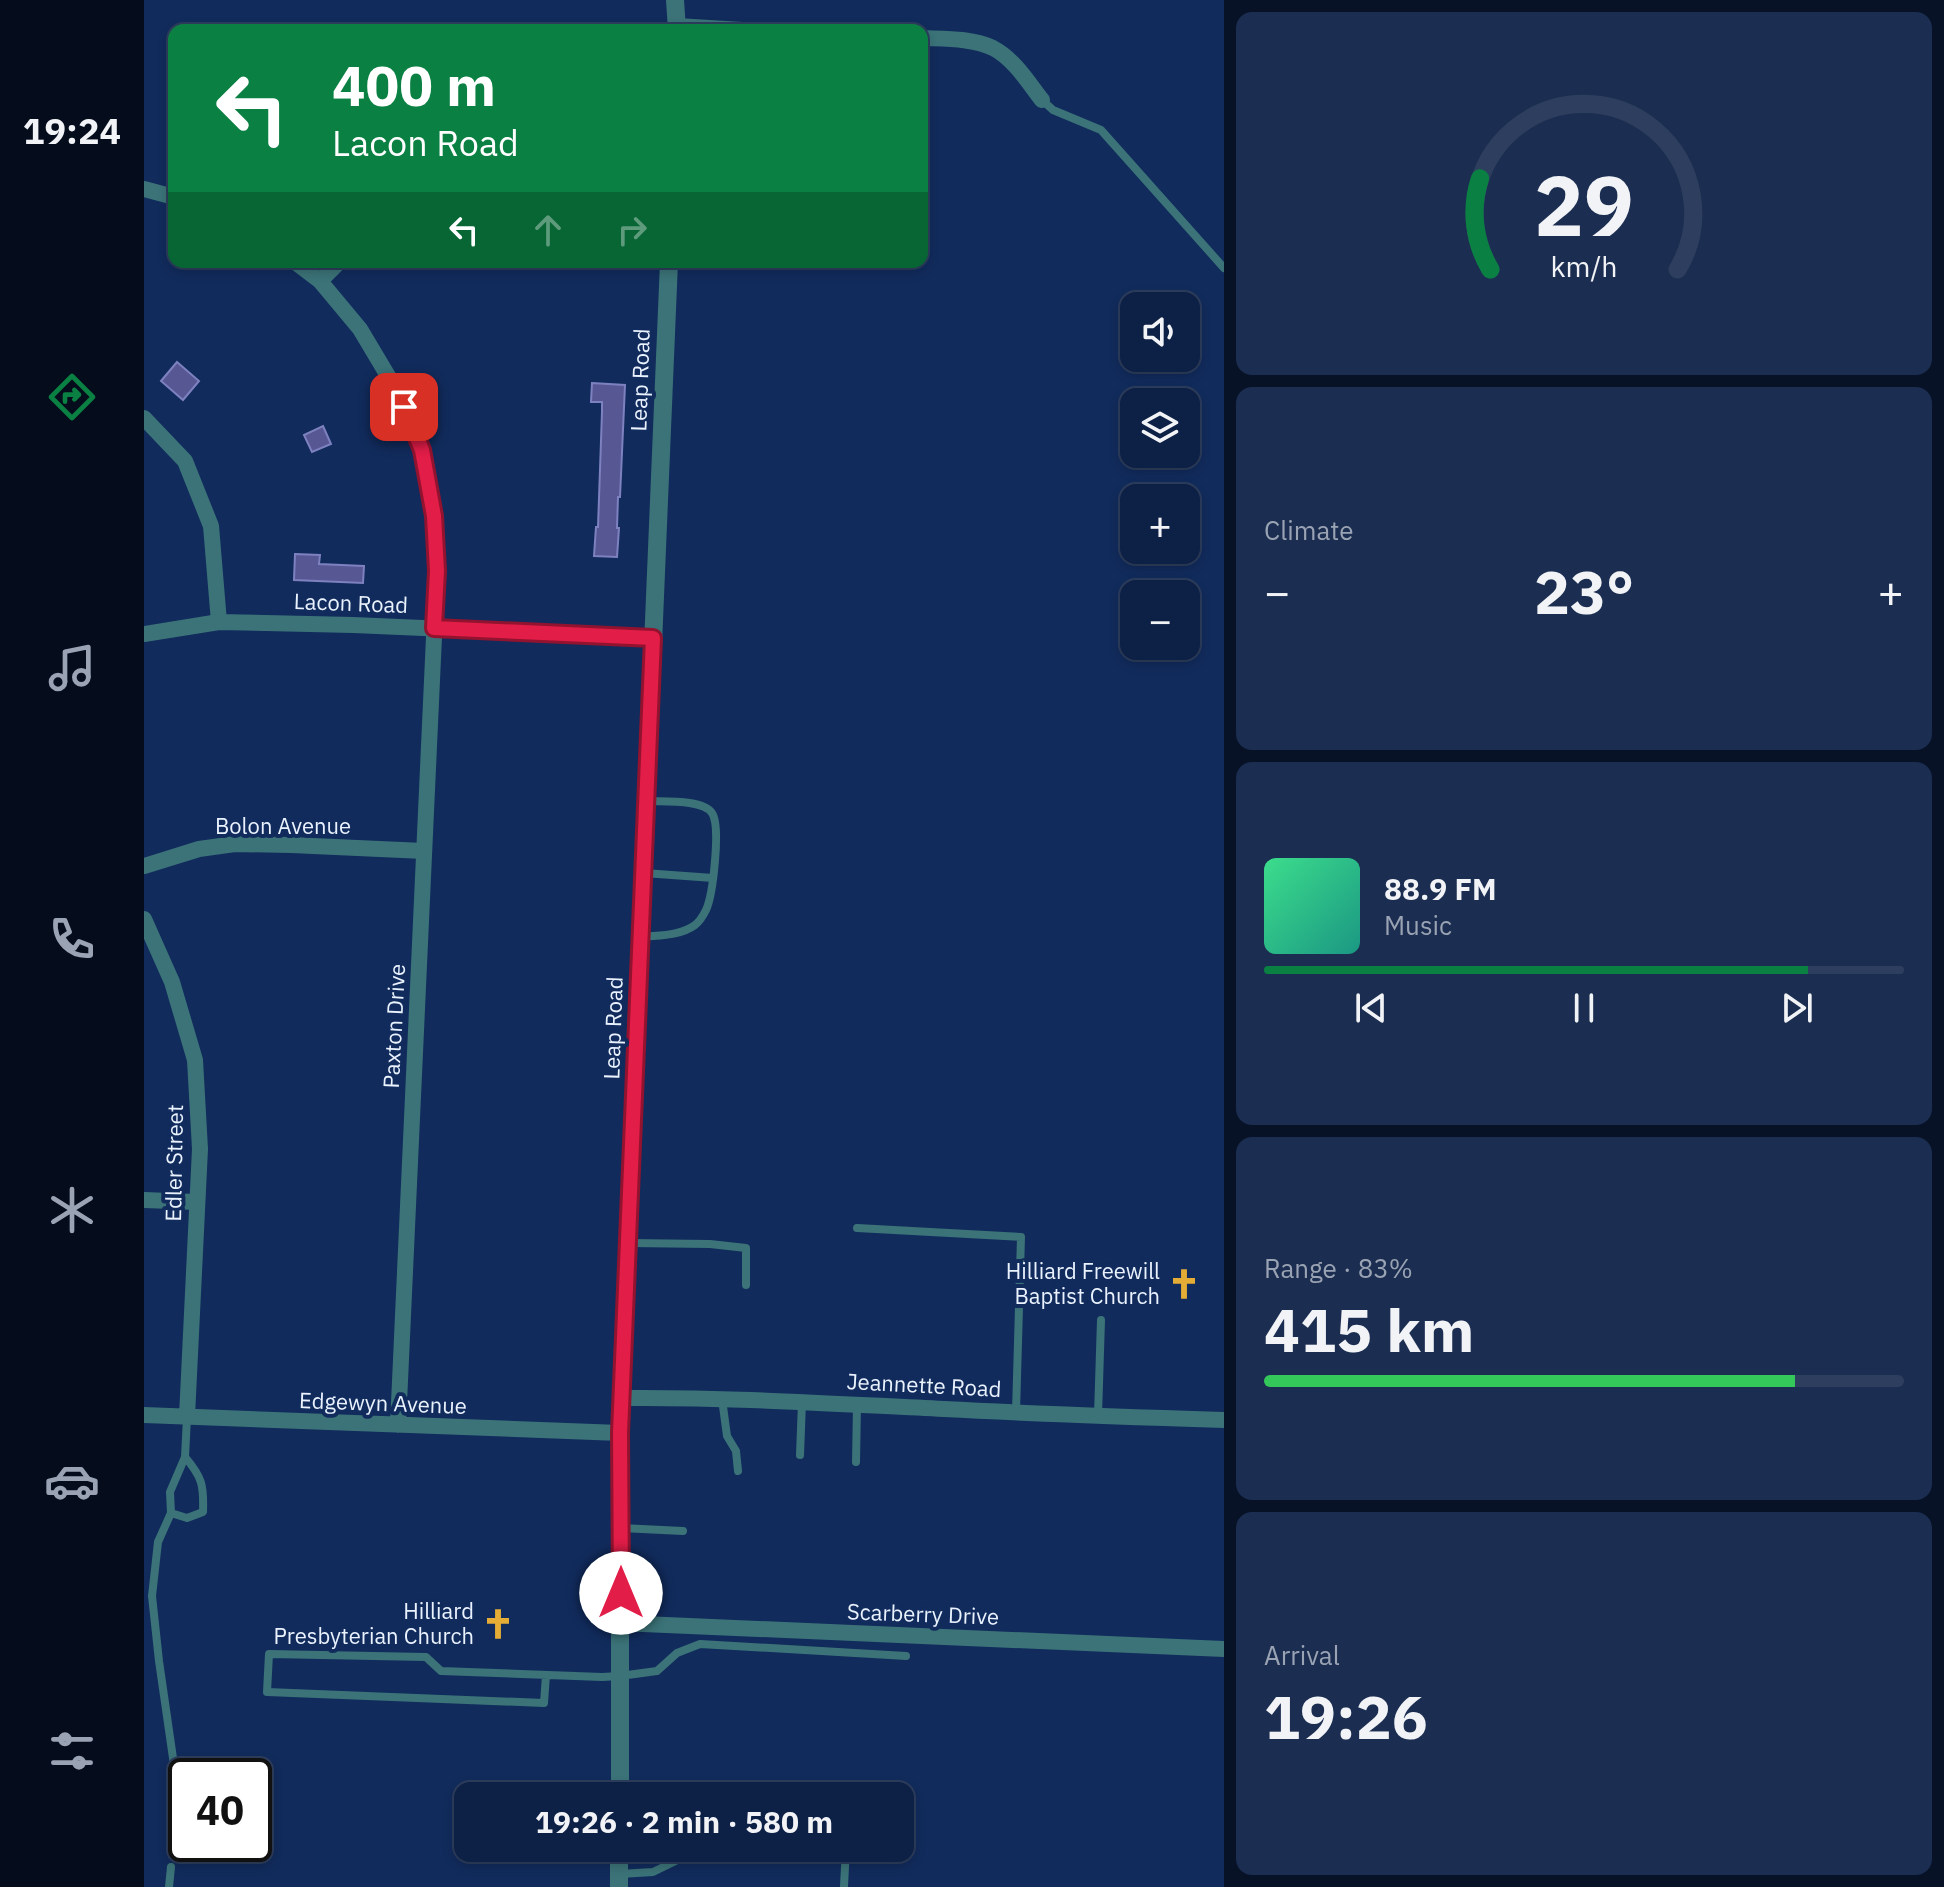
<!DOCTYPE html>
<html lang="en">
<head>
<meta charset="utf-8">
<style>
	body { margin:0; font-family:"IBM Plex Sans",sans-serif; background:#1b2d50; color:#f1f3f6; height:100vh; display:flex; flex-direction:column; font-size:30px; white-space:nowrap }
	* { box-sizing:border-box; margin:0 }
	p { font-size:26px; color:#9aa3b3 }
	.icon { flex:none; width:44px; height:44px; fill:none; stroke:currentColor; stroke-width:2; stroke-linecap:round; stroke-linejoin:round }
	.map { position:relative; flex:1; overflow:hidden }
	.details { display:flex; flex-direction:column; gap:12px; padding:12px; background:#071226; width:720px }
	.details>* { flex:none }
	.hud { position:absolute; left:24px; top:24px; width:760px; height:244px; border-radius:16px; box-shadow:0 4px 12px #0003,0 0 0 2px #2d3e5e; background:#0b8043; color:#fff; overflow:hidden }
	.controls { position:absolute; left:976px; top:292px; display:grid; gap:16px }
	.controls a { display:grid; place-items:center; width:80px; height:80px; border-radius:16px; background:#0d2045; box-shadow:0 4px 12px #0003,0 0 0 2px #2d3e5e; font-size:40px }
	.speed { position:absolute; left:24px; top:1758px; display:flex; gap:16px; font-size:40px; font-weight:700; text-align:center }
	.speed>* { display:grid; place-content:center; width:104px; height:104px; border-radius:50%; background:#0d2045; box-shadow:0 4px 12px #0003,0 0 0 2px #2d3e5e; line-height:1 }
	.speed .limit { border:4px solid #111; border-radius:12px; background:#fff; color:#111 }
	.pin { position:absolute; display:grid; place-items:center; width:68px; height:68px; color:#fff; margin:-34px; border-radius:16px; box-shadow:0 4px 12px #0006 }
	.me { position:absolute; width:88px; margin:-44px; rotate:0deg; stroke-linejoin:round; filter:drop-shadow(0 0 6px #0008) }
	.turn { display:flex; align-items:center; gap:28px; height:168px; padding:0 32px; font-size:36px }
	.turn .icon { width:104px; height:104px; stroke-width:2.5 }
	.turn b { display:block; font-size:56px; line-height:68px }
	.lanes { display:flex; align-items:center; height:76px; padding:0 32px; background:#0003; justify-content:center; gap:40px; direction:ltr }
	.lanes .off { opacity:.35 }
	.big { font-size:60px; font-weight:700; line-height:1.1 }
	.details .tile { flex:1; display:flex; flex-direction:column; justify-content:center; gap:12px; min-width:0; padding:0 28px; border-radius:16px; background:#1b2d50 }
	.details .dial { align-items:center; gap:0 }
	.dial svg { height:208px; overflow:visible; fill:none; stroke:#2d3e5e; stroke-width:7; stroke-linecap:round; text-anchor:middle }
	.dial text { fill:#f1f3f6; stroke:none }
	.song { display:flex; align-items:center; gap:24px }
	.cover { width:96px; height:96px; border-radius:12px; background:linear-gradient(135deg,hsl(150 70% 55%),hsl(170 70% 35%)) }
	.played { height:8px; border-radius:4px; background:linear-gradient(90deg,#0b8043 85%,#2d3e5e 85%) }
	.keys { display:flex; justify-content:space-around; direction:ltr }
	.heat { display:flex; justify-content:space-between; align-items:center; font-size:44px; direction:ltr }
	.charge { height:12px; border-radius:6px; background:linear-gradient(90deg,#34c759 83%,#2d3e5e 0) }
	.trip { position:absolute; left:310px; top:1782px; width:460px; height:80px; border-radius:16px; background:#0d2045; box-shadow:0 4px 12px #0003,0 0 0 2px #2d3e5e; font-weight:700; line-height:80px; text-align:center }
	main { display:flex; flex:1; min-height:0 }
	.tab-bar { display:flex; flex-direction:column; width:144px; justify-content:space-around; align-items:center; background:#050d1c; color:#9aa3b3 }
	.tab-bar .icon { width:56px; height:56px }
	.tab-bar .selected { color:#0b8043 }
	.tab-bar b { font-size:36px; color:#f1f3f6 }
	.map>svg:first-child { display:block }
</style>
</head>
<body>
<main>
<nav class="tab-bar">
<b>19:24</b>
<svg class="icon selected" aria-label="directions" viewBox="0 0 24 24"><path d="M12 3l9 9-9 9-9-9zM9 14v-3h6M13 9l2 2-2 2"/></svg>
<svg class="icon" aria-label="music" viewBox="0 0 24 24"><path d="M9 18V5l10-2v13"/><circle cx="6" cy="18" r="3"/><circle cx="16" cy="16" r="3"/></svg>
<svg class="icon" aria-label="phone" viewBox="0 0 24 24"><path d="M5 4h4l2 5-3 2q2 4 5 5l2-3 5 2v4C11 20 4 13 5 4z"/></svg>
<svg class="icon" aria-label="climate" viewBox="0 0 24 24"><path d="M12 3v18M4 7l16 10M4 17L20 7"/></svg>
<svg class="icon" aria-label="car" viewBox="0 0 24 24"><path d="M5 17H2v-5l4-1 3-4h7l3 4 3 1v5h-3M9 17h6M6 11h13"/><circle cx="7" cy="17" r="2"/><circle cx="17" cy="17" r="2"/></svg>
<svg class="icon" aria-label="filters" viewBox="0 0 24 24"><path d="M4 7h16M4 17h16"/><circle cx="9" cy="7" r="2"/><circle cx="15" cy="17" r="2"/></svg>
</nav>
<div class="map">
<svg width="1080" height="1887" viewBox="0 0 1080 1887">
	<rect width="100%" height="100%" fill="#112b5c"/>
	<path fill="#575793" stroke="#7e81bf" stroke-width="2" d="M33 362 55 381 39 400 17 381Z
		M448 383 481 385 476 497H474L473 528H475L473 557 450 556 452 527H454L458 412V402H447Z
		M179 426 187 444 168 452 160 435Z
		M151 554 176 555 175 564 220 566 219 583 150 580Z"/>
	<g fill="none" stroke-linecap="round" stroke-linejoin="round">
		<path stroke="#3b7378" stroke-width="8" d="M898 100 909 110 957 130 1080 268
			M500 873 569 878
			M498 937C515 935 536 936 551 925 555 922 560 914 562 910 569 895 577 826 568 813 559 799 518 802 503 801
			M713 1228 877 1237 872 1412
			M485 1243 566 1244 602 1248V1285
			M578 1399 583 1436 592 1451 594 1471
			M954 1415 957 1320
			M656 1455 658 1402
			M41 1457 26 1492 27 1513 43 1518 59 1512C60 1485 58 1477 41 1457L43 1417
			M712 1462 713 1405
			M27 1513 14 1542 8 1596 15 1661 31 1772 103 1771
			M477 1528 539 1531
			M402 1675 400 1703 123 1692 125 1654 282 1657 297 1671 458 1677 476 1676 513 1671 533 1653 556 1644 762 1656
			M476 1874 509 1872 550 1852 554 1848
			M700 1886 702 1848
			M25 1887 27 1867"/>
		<path stroke="#3b7378" stroke-width="16" d="M533 26 598 30
			M778 38C801 39 828 38 849 48 870 59 884 82 898 100
			M0 189 30 197
			M151 262 176 281 216 329 250 386 278 450 290 516 293 571 254 1425
			M176 281 195 262
			M0 418 41 461 67 526 75 622
			M0 634 75 622 209 625 509 638
			M0 866 55 849 91 844 147 845 280 851
			M0 919 28 982 51 1060 56 1149 43 1416
			M0 1200 52 1202
			M478 1398C586 1397 693 1404 800 1409 894 1414 987 1417 1080 1420
			M0 1415 476 1433
			M476 1623 1080 1649"/>
		<path stroke="#3b7378" stroke-width="18" d="M531 0 533 30
			M476 1796V1433L525 262
			M475 1887V1848"/>
	</g>
	<g fill="none" stroke-linecap="round" stroke-linejoin="round">
		<defs>
			<path id="route" d="M260 407 278 450 290 516 293 571 290 628 509 638 476 1433 477 1593"/>
		</defs>
		<use href="#route" stroke="#92132f" stroke-width="20"/>
		<use href="#route" stroke="#e11d48" stroke-width="14"/>
	</g>
	<defs>
		<symbol id="church-bare" viewBox="-9 -9 18 18"><path d="M-1.2-6h2.4v3.5h3.3v2.4h-3.3V6h-2.4V-.1h-3.3v-2.4h3.3Z" fill="#e5ad35" stroke="#112b5c" stroke-width="2.5" paint-order="stroke"/></symbol>
	</defs>
	<g fill-rule="evenodd">
		<use href="#church-bare" x="1018" y="1262" width="44" height="44"/>
		<use href="#church-bare" x="332" y="1602" width="44" height="44"/>
	</g>
	<g text-anchor="middle" stroke-width="8" stroke-linejoin="round" paint-order="stroke">
		<g font-size="22" fill="#eaf2fe" stroke="#112b5c">
			<text transform="translate(496 380) rotate(-88)" y="8">Leap Road</text>
			<text transform="translate(207 603) rotate(2)" y="8">Lacon Road</text>
			<text x="139" y="834">Bolon Avenue</text>
			<text transform="translate(250 1026) rotate(-87)" y="8">Paxton Drive</text>
			<text transform="translate(469 1028) rotate(-88)" y="8">Leap Road</text>
			<text transform="translate(30 1163) rotate(-89)" y="8">Edler Street</text>
			<text transform="translate(780 1385) rotate(3)" y="8">Jeannette Road</text>
			<text transform="translate(239 1403) rotate(2)" y="8">Edgewyn Avenue</text>
			<text transform="translate(779 1614) rotate(2)" y="8">Scarberry Drive</text>
		</g>
		<g font-size="22" fill="#eaf2fe" stroke="#112b5c" text-anchor="end">
			<text x="1016" y="1279">Hilliard Freewill<tspan x="1016" dy="25">Baptist Church</tspan></text>
			<text x="330" y="1619">Hilliard<tspan x="330" dy="25">Presbyterian Church</tspan></text>
		</g>
	</g>
</svg>
<div class="controls">
<a><svg class="icon" aria-label="sound" viewBox="0 0 24 24"><path d="M4 9h4l5-4v14l-5-4H4zM17 9q2 3 0 6"/></svg></a>
<a><svg class="icon" aria-label="layers" viewBox="0 0 24 24"><path d="M12 4l9 5-9 5-9-5zM3 14l9 5 9-5"/></svg></a>
<a>+</a>
<a>−</a>
</div>
<div class="speed"><div class="limit">40</div></div>
<div class="pin" style="left:260px;top:407px;background:#d93025"><svg class="icon" aria-label="arrive" viewBox="0 0 24 24"><path d="M6 21V4h12l-3 4 3 4H6"/></svg></div>
<svg class="me" style="left:477px;top:1593px" viewBox="-20 -20 40 40"><circle r="19" fill="#fff"/><path d="M0-13L10 11 0 6-10 11z" fill="#e11d48"/></svg>
<div class="trip">19:26 · 2 min · 580 m</div>
<div class="hud">
<div class="turn"><svg class="icon" aria-label="left" viewBox="0 0 24 24"><path d="M17 20v-9H6M10 6l-5 5 5 5"/></svg><div><b>400 m</b>Lacon Road</div></div>
<div class="lanes"><svg class="icon" aria-label="left" viewBox="0 0 24 24"><path d="M17 20v-9H6M10 6l-5 5 5 5"/></svg><svg class="icon off" aria-label="ahead" viewBox="0 0 24 24"><path d="M12 20V5M6 11l6-6 6 6"/></svg><svg class="icon off" aria-label="right" viewBox="0 0 24 24"><path d="M7 20v-9h11M14 6l5 5-5 5"/></svg></div>
</div>
</div>
<section class="details">
<div class="tile dial"><svg viewBox="0 0 100 80">
<path d="M14 69A42 42 0 1 1 86 69"/>
<path d="M14 69A42 42 0 0 1 10 34" stroke="#0b8043"/>
<text x="50" y="56" font-size="32" font-weight="700">29</text>
<text x="50" y="72" font-size="11">km/h</text>
</svg></div>
<div class="tile"><p>Climate</p>
<div class="heat"><a>−</a><b class="big">23°</b><a>+</a></div>
</div>
<div class="tile">
<div class="song"><i class="cover"></i><div><b>88.9 FM</b><p>Music</p></div></div>
<div class="played"></div>
<div class="keys"><svg class="icon" aria-label="previous" viewBox="0 0 24 24"><path d="M18 5L8 12l10 7zM5 5v14"/></svg><svg class="icon" aria-label="pause" viewBox="0 0 24 24"><path d="M8 5v14M16 5v14"/></svg><svg class="icon" aria-label="next" viewBox="0 0 24 24"><path d="M6 5l10 7-10 7zM19 5v14"/></svg></div>
</div>
<div class="tile"><p>Range · 83%</p><b class="big">415 km</b><div class="charge"></div></div>
<div class="tile"><p>Arrival</p><b class="big">19:26</b></div>
</section>
</main>
</body>
</html>
